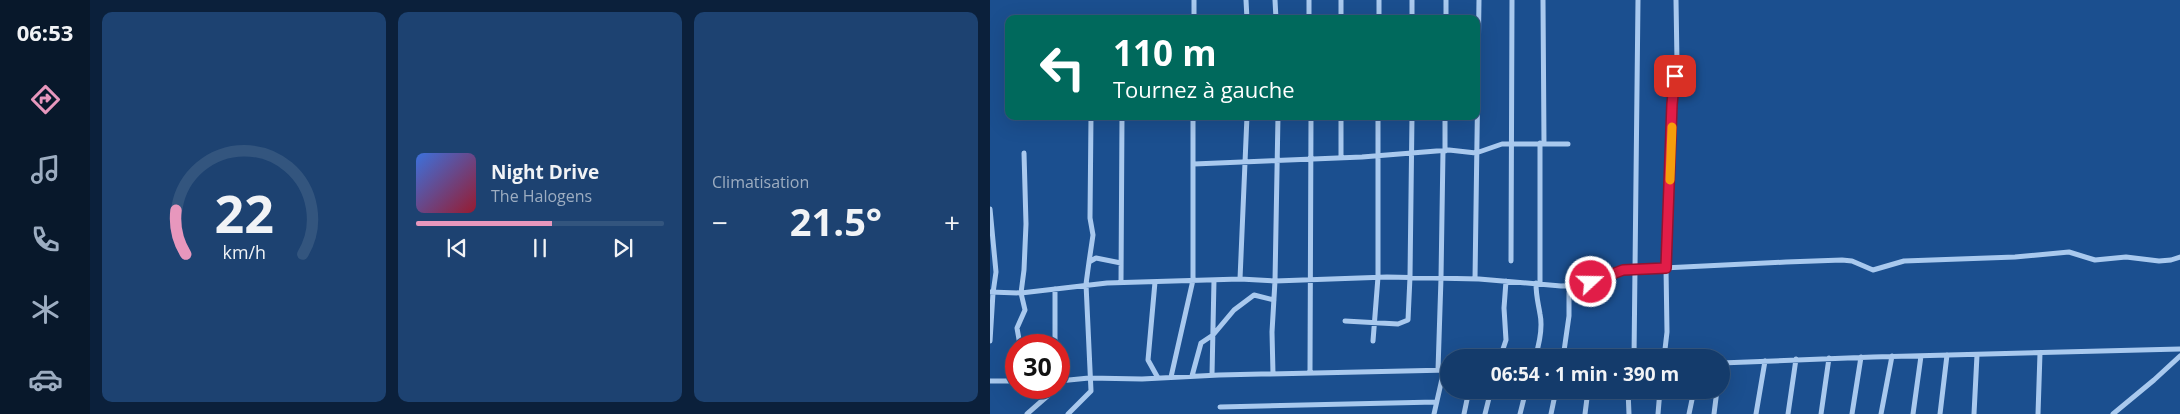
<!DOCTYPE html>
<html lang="fr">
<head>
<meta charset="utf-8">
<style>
	body { margin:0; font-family:"Open Sans",sans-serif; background:#1d4271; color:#f1f3f6; height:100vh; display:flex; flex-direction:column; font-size:19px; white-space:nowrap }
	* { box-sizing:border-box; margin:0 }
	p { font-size:16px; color:#9dadc1 }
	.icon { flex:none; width:28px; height:28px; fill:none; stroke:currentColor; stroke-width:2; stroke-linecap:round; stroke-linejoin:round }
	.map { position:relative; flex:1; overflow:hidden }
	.details { display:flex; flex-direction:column; gap:12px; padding:12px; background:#0b203b; width:900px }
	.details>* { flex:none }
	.top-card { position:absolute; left:15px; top:15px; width:475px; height:105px; border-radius:10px; box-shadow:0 5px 20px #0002,0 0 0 1px #33557e; background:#00695c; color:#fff; overflow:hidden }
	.speed { position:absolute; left:15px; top:334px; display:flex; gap:10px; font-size:25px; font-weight:700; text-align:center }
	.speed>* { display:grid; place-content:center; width:65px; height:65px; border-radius:50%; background:#143b6b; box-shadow:0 5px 20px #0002,0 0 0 1px #33557e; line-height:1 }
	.speed .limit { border:8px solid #d22; background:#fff; color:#111 }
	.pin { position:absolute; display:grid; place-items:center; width:42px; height:42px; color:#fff; margin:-21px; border-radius:10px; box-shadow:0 2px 8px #0006 }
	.me { position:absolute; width:55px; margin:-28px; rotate:69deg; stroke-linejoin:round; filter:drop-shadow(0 0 4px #0008) }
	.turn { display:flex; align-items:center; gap:18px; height:105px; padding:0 25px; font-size:22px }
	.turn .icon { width:65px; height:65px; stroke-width:2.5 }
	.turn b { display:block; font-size:35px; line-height:42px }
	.big { font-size:38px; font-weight:700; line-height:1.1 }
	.details .tile { flex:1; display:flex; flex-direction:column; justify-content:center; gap:8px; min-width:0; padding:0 18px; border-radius:10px; background:#1d4271 }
	.details .dial { align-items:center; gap:0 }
	.dial svg { height:130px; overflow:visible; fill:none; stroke:#33557e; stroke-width:7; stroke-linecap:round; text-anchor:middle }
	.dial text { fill:#f1f3f6; stroke:none }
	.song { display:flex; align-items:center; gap:15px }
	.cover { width:60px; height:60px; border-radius:8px; background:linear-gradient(135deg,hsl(220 70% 55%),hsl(350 70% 35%)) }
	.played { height:5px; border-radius:2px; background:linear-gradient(90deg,#e797bd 55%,#33557e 55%) }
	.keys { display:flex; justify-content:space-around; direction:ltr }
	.heat { display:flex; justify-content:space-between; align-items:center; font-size:28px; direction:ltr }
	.details .tiles { flex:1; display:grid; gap:12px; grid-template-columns:repeat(3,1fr) }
	.trip { position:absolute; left:450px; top:349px; width:290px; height:50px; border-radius:25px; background:#143b6b; box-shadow:0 5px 20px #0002,0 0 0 1px #33557e; font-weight:700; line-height:50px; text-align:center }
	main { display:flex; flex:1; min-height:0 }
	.menu { display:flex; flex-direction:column; width:90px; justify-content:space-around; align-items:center; background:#08182b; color:#9dadc1 }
	.menu .icon { width:35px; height:35px }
	.menu .selected { color:#e797bd }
	.menu b { font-size:22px; color:#f1f3f6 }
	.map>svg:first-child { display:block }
</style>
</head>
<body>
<main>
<nav class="menu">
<b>06:53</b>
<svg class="icon selected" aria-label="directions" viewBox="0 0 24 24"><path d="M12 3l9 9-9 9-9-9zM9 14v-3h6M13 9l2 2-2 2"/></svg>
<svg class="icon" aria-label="music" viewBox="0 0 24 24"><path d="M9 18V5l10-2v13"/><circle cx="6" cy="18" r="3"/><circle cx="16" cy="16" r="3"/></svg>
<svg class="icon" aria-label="phone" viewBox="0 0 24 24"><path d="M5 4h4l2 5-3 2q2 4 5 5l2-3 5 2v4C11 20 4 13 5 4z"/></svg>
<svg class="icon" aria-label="climate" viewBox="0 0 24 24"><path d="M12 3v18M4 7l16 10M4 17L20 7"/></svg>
<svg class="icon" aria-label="car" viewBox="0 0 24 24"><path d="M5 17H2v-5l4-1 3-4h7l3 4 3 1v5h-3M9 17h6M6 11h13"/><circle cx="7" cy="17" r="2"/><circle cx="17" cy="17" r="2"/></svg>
</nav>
<section class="details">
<div class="tiles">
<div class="tile dial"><svg viewBox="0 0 100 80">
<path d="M14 69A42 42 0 1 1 86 69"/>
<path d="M14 69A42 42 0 0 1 8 42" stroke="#e797bd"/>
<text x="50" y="56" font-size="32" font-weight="700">22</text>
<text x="50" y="72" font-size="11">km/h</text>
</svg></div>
<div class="tile">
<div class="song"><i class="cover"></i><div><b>Night Drive</b><p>The Halogens</p></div></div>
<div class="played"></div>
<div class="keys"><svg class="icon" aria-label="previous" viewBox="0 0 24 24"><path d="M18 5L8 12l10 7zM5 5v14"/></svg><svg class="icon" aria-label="pause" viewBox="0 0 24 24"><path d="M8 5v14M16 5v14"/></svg><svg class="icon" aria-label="next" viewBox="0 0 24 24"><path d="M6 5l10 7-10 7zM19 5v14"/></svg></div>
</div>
<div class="tile"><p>Climatisation</p>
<div class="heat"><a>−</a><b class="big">21.5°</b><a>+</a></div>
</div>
</div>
</section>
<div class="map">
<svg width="1190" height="414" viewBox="0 0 1190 414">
	<rect width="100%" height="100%" fill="#1b4f8f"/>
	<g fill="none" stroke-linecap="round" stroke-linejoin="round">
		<path stroke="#a9c9ee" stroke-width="5" d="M256 0 257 19
			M285 0 286 19
			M319 0V19
			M553 0 554 143
			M204 19V0
			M351 19V0
			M389 19V0
			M422 19V0
			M456 19V0
			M455 151V116
			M351 158V116
			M204 164 372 157 459 150 486 153 512 144H578
			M0 209 6 272 3 293 0 341
			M521 261 522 0
			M99 262 103 235 100 218 101 116
			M250 279 257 116
			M485 279 489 0
			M165 282 158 360 168 378
			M131 283 132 116
			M550 284V143
			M65 289V345
			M0 292 31 293 117 283 250 279 285 281 397 277 489 279 571 286 589 285 633 270 796 262 852 260 862 261 883 270 914 261 1025 257 1079 252 1105 260 1136 257 1169 261 1181 260 1190 257
			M355 321 408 324 418 320 420 277 422 116
			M383 341 388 277V116
			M30 345 27 328 35 310 31 293 34 270 36 224 34 153
			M510 358 516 340 514 308 516 281
			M545 358C549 345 553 328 550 314 548 302 546 296 546 283
			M573 358 579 316V285
			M644 358 648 0
			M674 358 677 332 676 268 682 104 687 62 686 0
			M731 363 883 357 1190 349
			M448 370 451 278 453 151
			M320 373 321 116
			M283 374 282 332 285 281 288 116
			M222 375 224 280
			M202 376 211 343 223 335 244 310 264 295 284 300
			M181 377 203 280V116
			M0 381H26
			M69 381 99 378 152 379 229 375 459 370
			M638 390 639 414
			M230 407 446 402
			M37 414 62 392 65 388
			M78 414 101 391 96 284 99 262 106 258 131 263
			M444 414 454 370
			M474 414 479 390
			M495 414 501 390
			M530 414 536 390
			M561 414 566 390
			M595 414 598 390
			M668 414 670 390
			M699 414 704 390
			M724 414 727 390
			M766 414 775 361
			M798 414 806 359
			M831 414 839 358
			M862 414 871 357
			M891 414 902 356
			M923 414 931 356
			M950 414 957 355
			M984 414 987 355
			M1048 414 1050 353
			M1123 414 1164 380 1190 356"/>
	</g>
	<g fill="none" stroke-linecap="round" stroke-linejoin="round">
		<defs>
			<path id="route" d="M601 282 633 270 676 268 682 104 685 76"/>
		</defs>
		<use href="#route" stroke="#92132f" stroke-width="12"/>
		<use href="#route" stroke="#e11d48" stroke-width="9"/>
		<path stroke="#f59e0b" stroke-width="9" d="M680 180 682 127"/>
	</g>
</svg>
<div class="speed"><div class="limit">30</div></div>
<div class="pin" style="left:685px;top:76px;background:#d93025"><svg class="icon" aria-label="arrive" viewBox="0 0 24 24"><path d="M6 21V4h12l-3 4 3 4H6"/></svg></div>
<svg class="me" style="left:601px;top:282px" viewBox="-20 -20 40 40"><circle r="17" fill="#e11d48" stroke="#fff" stroke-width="3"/><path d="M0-11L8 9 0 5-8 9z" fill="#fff"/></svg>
<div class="trip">06:54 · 1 min · 390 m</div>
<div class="top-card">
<div class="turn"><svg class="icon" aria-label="left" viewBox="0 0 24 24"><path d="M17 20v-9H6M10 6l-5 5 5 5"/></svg><div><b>110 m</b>Tournez à gauche</div></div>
</div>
</div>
</main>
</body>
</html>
